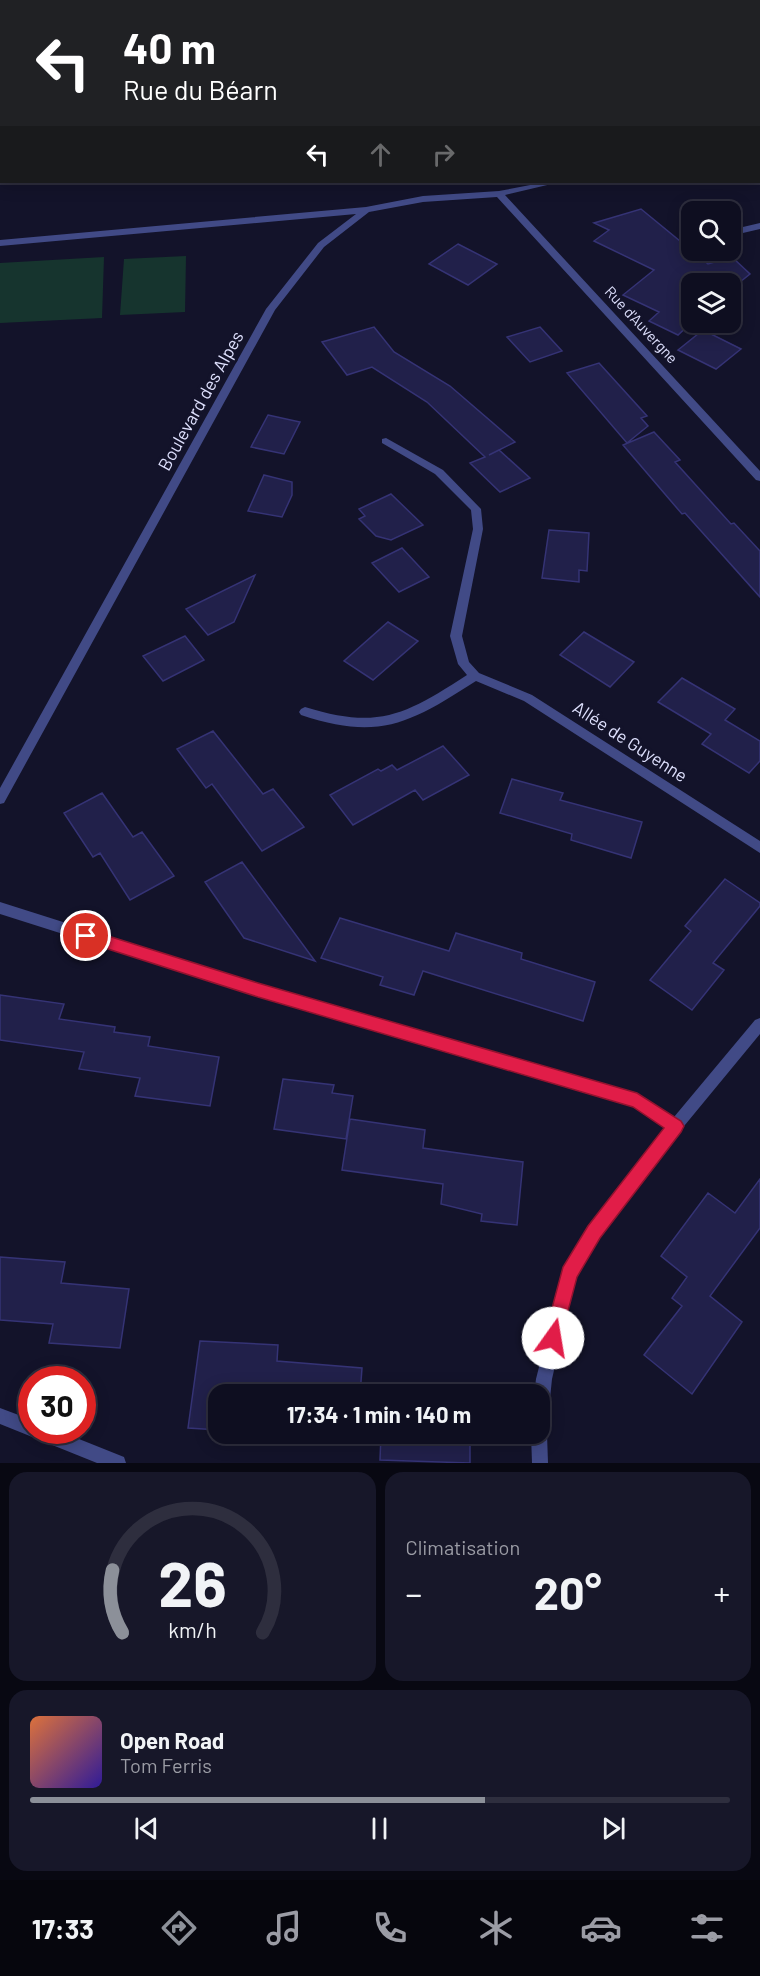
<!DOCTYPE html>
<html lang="fr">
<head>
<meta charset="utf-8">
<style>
	body { margin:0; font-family:Barlow,sans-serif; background:#171729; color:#f1f3f6; height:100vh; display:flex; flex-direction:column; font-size:22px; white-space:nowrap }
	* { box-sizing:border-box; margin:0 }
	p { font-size:20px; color:#9b9ca5 }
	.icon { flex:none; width:33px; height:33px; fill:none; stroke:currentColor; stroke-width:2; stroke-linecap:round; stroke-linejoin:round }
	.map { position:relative; height:1463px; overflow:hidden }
	.drawer { display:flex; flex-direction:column; gap:9px; padding:9px; background:#080812; flex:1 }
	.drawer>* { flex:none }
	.hud { position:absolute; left:0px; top:0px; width:760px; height:183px; box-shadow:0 3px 15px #0003,0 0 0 2px #2e2e3e; background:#202124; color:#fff; overflow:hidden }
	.controls { position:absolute; left:681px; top:201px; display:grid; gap:12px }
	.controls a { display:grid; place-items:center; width:60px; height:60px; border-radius:12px; background:#0e0e20; box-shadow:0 3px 15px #0003,0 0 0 2px #2e2e3e; font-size:30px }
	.speed { position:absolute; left:18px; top:1366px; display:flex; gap:12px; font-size:30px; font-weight:700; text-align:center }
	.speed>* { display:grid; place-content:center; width:78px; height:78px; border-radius:50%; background:#0e0e20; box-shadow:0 3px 15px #0003,0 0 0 2px #2e2e3e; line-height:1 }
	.speed .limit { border:9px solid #d22; background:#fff; color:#111 }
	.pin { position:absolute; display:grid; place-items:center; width:51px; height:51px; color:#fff; margin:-26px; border:3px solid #fff; border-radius:50%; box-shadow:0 2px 6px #0007 }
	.me { position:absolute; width:66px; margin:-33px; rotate:13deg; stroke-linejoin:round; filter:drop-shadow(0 0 4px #0008) }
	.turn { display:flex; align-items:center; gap:21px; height:126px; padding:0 24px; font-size:27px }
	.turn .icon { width:78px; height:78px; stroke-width:2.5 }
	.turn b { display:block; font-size:42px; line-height:51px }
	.lanes { display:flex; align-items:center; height:57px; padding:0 24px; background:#0003; justify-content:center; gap:30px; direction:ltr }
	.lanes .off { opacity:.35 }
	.big { font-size:45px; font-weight:700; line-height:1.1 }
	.drawer .widget { flex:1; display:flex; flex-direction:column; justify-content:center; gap:9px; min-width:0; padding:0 21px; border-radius:18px; background:#171729 }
	.drawer .dial { align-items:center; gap:0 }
	.dial svg { height:156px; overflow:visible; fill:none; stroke:#2e2e3e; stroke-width:7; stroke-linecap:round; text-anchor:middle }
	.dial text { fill:#f1f3f6; stroke:none }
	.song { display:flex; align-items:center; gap:18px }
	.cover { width:72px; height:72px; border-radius:9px; background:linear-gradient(135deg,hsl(20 70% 55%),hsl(250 70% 35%)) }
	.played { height:6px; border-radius:3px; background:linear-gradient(90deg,#8c9099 65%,#2e2e3e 65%) }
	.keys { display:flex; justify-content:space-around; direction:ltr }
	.heat { display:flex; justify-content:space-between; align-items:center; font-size:33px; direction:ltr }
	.drawer .tiles { flex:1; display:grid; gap:9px; grid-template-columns:1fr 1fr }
	.widget:last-child { grid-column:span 2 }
	.trip { position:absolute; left:208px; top:1384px; width:342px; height:60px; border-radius:18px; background:#0e0e20; box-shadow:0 3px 15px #0003,0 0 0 2px #2e2e3e; font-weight:700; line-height:60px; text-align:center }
	.tab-bar { display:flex; height:96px; justify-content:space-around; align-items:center; background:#06060d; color:#9b9ca5 }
	.tab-bar .icon { width:42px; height:42px }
	.tab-bar .active { color:#8c9099 }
	.tab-bar b { font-size:27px; color:#f1f3f6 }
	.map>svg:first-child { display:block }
</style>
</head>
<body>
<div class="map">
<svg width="760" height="1463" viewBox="0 0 760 1463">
	<rect width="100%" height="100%" fill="#13132a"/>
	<path fill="#16342e" d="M186 256 185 312 120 315 124 259Z
		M104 257 102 318 0 323V263Z"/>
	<path fill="#21204a" stroke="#353375" stroke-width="1.5" d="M641 209 708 264 732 257 750 274 730 290V284H692V322L678 335 649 321 659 312 623 295 654 270 594 241 609 230 594 223Z
		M458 244 497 264 468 285 429 264Z
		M374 327 394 352 450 386 515 442 489 455 499 450 530 478 500 492 470 463 485 457 427 402 372 367 347 375 322 342Z
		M540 327 562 351 530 362 507 337Z
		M703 330 741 349 716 369 678 350Z
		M599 363 647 416 641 418 648 426 627 443 567 373Z
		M268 415 300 422 284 454 251 447Z
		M654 432 680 460 675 462 731 524 734 523 760 551V597L685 513 682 514 623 445Z
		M264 475 292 482V495L282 517 248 511Z
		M391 494 423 525 391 540 376 536 359 519 365 516 359 509Z
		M549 530 589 533 587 571 579 570V582L542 578Z
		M402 548 429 577 399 592 372 563Z
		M255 575 234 622 208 635 186 609Z
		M388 622 418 641 373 680 344 661Z
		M584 632 634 662 610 687 560 655Z
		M185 636 204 660 163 681 143 656Z
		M682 678 735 709 725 720 760 741V761L749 773 702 744 711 734 658 702Z
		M213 731 263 794 273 789 304 827 262 851 212 784 206 788 177 749Z
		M443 746 469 775 423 800 415 790 353 825 330 795 378 769 381 771 392 765 397 770Z
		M512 779 563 793 560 800 642 822 631 858 571 840 572 834 500 813Z
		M102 793 133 837 142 832 174 876 130 900 100 853 93 857 64 813Z
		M242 862 315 961 244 938 205 882Z
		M725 879 760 903V906L713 963 724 970 692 1010 650 980 691 931 685 926Z
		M340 918 449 951 456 933 522 953 521 959 595 982 583 1021 423 971 414 995 380 985 383 977 321 958Z
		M0 995 64 1004 59 1019 115 1027 114 1032 150 1037 148 1046 219 1057 210 1106 135 1096 140 1078 79 1069 84 1052 0 1040Z
		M283 1079 334 1085 332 1093 353 1096 346 1139 274 1129Z
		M350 1119 425 1130 423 1148 523 1162 517 1225 481 1221 482 1214 441 1204 443 1184 342 1170Z
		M760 1179V1228L710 1296 742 1322 692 1394 644 1355 682 1306 672 1298 687 1277 661 1256 708 1193 735 1213Z
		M0 1257 65 1262 61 1283 129 1289 120 1348 49 1343 53 1324 0 1320Z
		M200 1341 278 1345 277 1361 362 1368 360 1395H219V1430L188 1428Z
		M381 1434H470V1463L380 1460Z"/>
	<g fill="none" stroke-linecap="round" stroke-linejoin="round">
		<path fill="#414a86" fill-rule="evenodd" d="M759 136H760V140H759Z
			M546 182H560L505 195 760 471V481L756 480 497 197 423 202 369 212 324 247 275 310 4 803 0 804V788L266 309 318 243 356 214 0 246V240L366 207 423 196 499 191Z
			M760 223V229L730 236V230Z
			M386 438 443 470 481 509 483 529 462 636 469 662 479 673 532 695 760 841V853L524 701 476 681C409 724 379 741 301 715L299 712 301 709 305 707C379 730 405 715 467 675L458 664 450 636 473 529 471 510 435 474 382 443V439Z
			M0 902 258 984 637 1093 674 1117 755 1020 760 1018V1034L680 1131 599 1237 576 1276 552 1379 548 1418 546 1424 540 1426 545 1428 547 1434 548 1463H532L531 1434H540V1395H534L536 1379 564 1268 589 1227 665 1128 633 1106 258 996 0 914Z
			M0 1408 32 1420V1431H59L124 1457 126 1463H97L0 1424Z"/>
	</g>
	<path fill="#e11d48" stroke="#92132f" stroke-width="1.5" d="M86 929 258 983 637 1093 681 1121 684 1126 681 1132 600 1238 577 1277 559 1345 553 1347 546 1345 544 1338 563 1267 588 1226 664 1128 633 1107 258 997 86 942 78 936Z"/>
	<g text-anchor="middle" stroke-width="6" stroke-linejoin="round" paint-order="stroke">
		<g font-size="15" fill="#dee0fd" stroke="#13132a">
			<text transform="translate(641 325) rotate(47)" y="5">Rue d'Auvergne</text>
		</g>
		<g font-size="18" fill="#dee0fd" stroke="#13132a">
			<text transform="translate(201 401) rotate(-61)" y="6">Boulevard des Alpes</text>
			<text transform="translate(630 742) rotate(33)" y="6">Allée de Guyenne</text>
		</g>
	</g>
</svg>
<div class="controls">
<a><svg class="icon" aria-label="search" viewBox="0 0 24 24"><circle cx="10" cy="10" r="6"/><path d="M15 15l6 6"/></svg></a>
<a><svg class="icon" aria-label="layers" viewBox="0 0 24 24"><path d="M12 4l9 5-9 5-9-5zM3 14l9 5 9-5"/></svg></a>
</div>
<div class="speed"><div class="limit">30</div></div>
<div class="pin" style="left:86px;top:936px;background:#d93025"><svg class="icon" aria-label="arrive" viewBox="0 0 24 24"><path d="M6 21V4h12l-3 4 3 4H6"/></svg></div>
<svg class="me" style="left:553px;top:1338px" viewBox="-20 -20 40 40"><circle r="19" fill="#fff"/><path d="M0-13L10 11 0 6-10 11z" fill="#e11d48"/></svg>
<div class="trip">17:34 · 1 min · 140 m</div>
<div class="hud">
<div class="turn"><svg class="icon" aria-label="left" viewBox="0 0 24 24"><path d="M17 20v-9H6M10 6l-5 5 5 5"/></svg><div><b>40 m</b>Rue du Béarn</div></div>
<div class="lanes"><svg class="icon" aria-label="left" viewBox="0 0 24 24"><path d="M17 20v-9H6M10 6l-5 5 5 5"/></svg><svg class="icon off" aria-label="ahead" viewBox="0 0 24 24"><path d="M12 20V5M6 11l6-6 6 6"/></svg><svg class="icon off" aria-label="right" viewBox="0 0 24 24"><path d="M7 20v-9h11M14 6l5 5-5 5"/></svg></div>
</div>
</div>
<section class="drawer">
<div class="tiles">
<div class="widget dial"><svg viewBox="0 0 100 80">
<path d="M14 69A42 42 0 1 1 86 69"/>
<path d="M14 69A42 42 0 0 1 9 37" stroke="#8c9099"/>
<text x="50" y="56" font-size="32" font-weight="700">26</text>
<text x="50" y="72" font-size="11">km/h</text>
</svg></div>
<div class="widget"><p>Climatisation</p>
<div class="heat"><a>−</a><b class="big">20°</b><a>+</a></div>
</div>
<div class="widget">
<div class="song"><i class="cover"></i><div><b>Open Road</b><p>Tom Ferris</p></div></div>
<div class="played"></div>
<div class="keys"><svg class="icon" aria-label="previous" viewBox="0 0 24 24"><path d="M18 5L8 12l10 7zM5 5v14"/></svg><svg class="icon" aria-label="pause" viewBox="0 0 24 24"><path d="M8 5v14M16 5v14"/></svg><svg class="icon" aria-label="next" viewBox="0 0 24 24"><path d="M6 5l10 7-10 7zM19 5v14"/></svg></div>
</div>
</div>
</section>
<nav class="tab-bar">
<b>17:33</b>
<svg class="icon active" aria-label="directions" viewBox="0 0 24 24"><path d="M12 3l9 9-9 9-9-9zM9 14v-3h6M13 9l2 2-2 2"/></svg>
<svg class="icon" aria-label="music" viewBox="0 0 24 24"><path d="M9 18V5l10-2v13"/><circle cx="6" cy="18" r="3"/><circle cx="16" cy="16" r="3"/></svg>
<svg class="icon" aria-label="phone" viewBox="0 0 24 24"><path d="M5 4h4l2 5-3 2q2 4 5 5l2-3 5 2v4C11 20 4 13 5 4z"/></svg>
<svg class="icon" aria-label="climate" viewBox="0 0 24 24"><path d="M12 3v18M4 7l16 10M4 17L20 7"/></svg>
<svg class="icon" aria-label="car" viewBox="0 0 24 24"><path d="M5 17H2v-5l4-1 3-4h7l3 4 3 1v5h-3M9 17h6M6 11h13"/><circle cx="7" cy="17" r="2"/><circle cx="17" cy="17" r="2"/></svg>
<svg class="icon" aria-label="filters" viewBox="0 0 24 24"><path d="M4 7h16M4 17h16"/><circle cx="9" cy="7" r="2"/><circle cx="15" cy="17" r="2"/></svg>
</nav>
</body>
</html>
